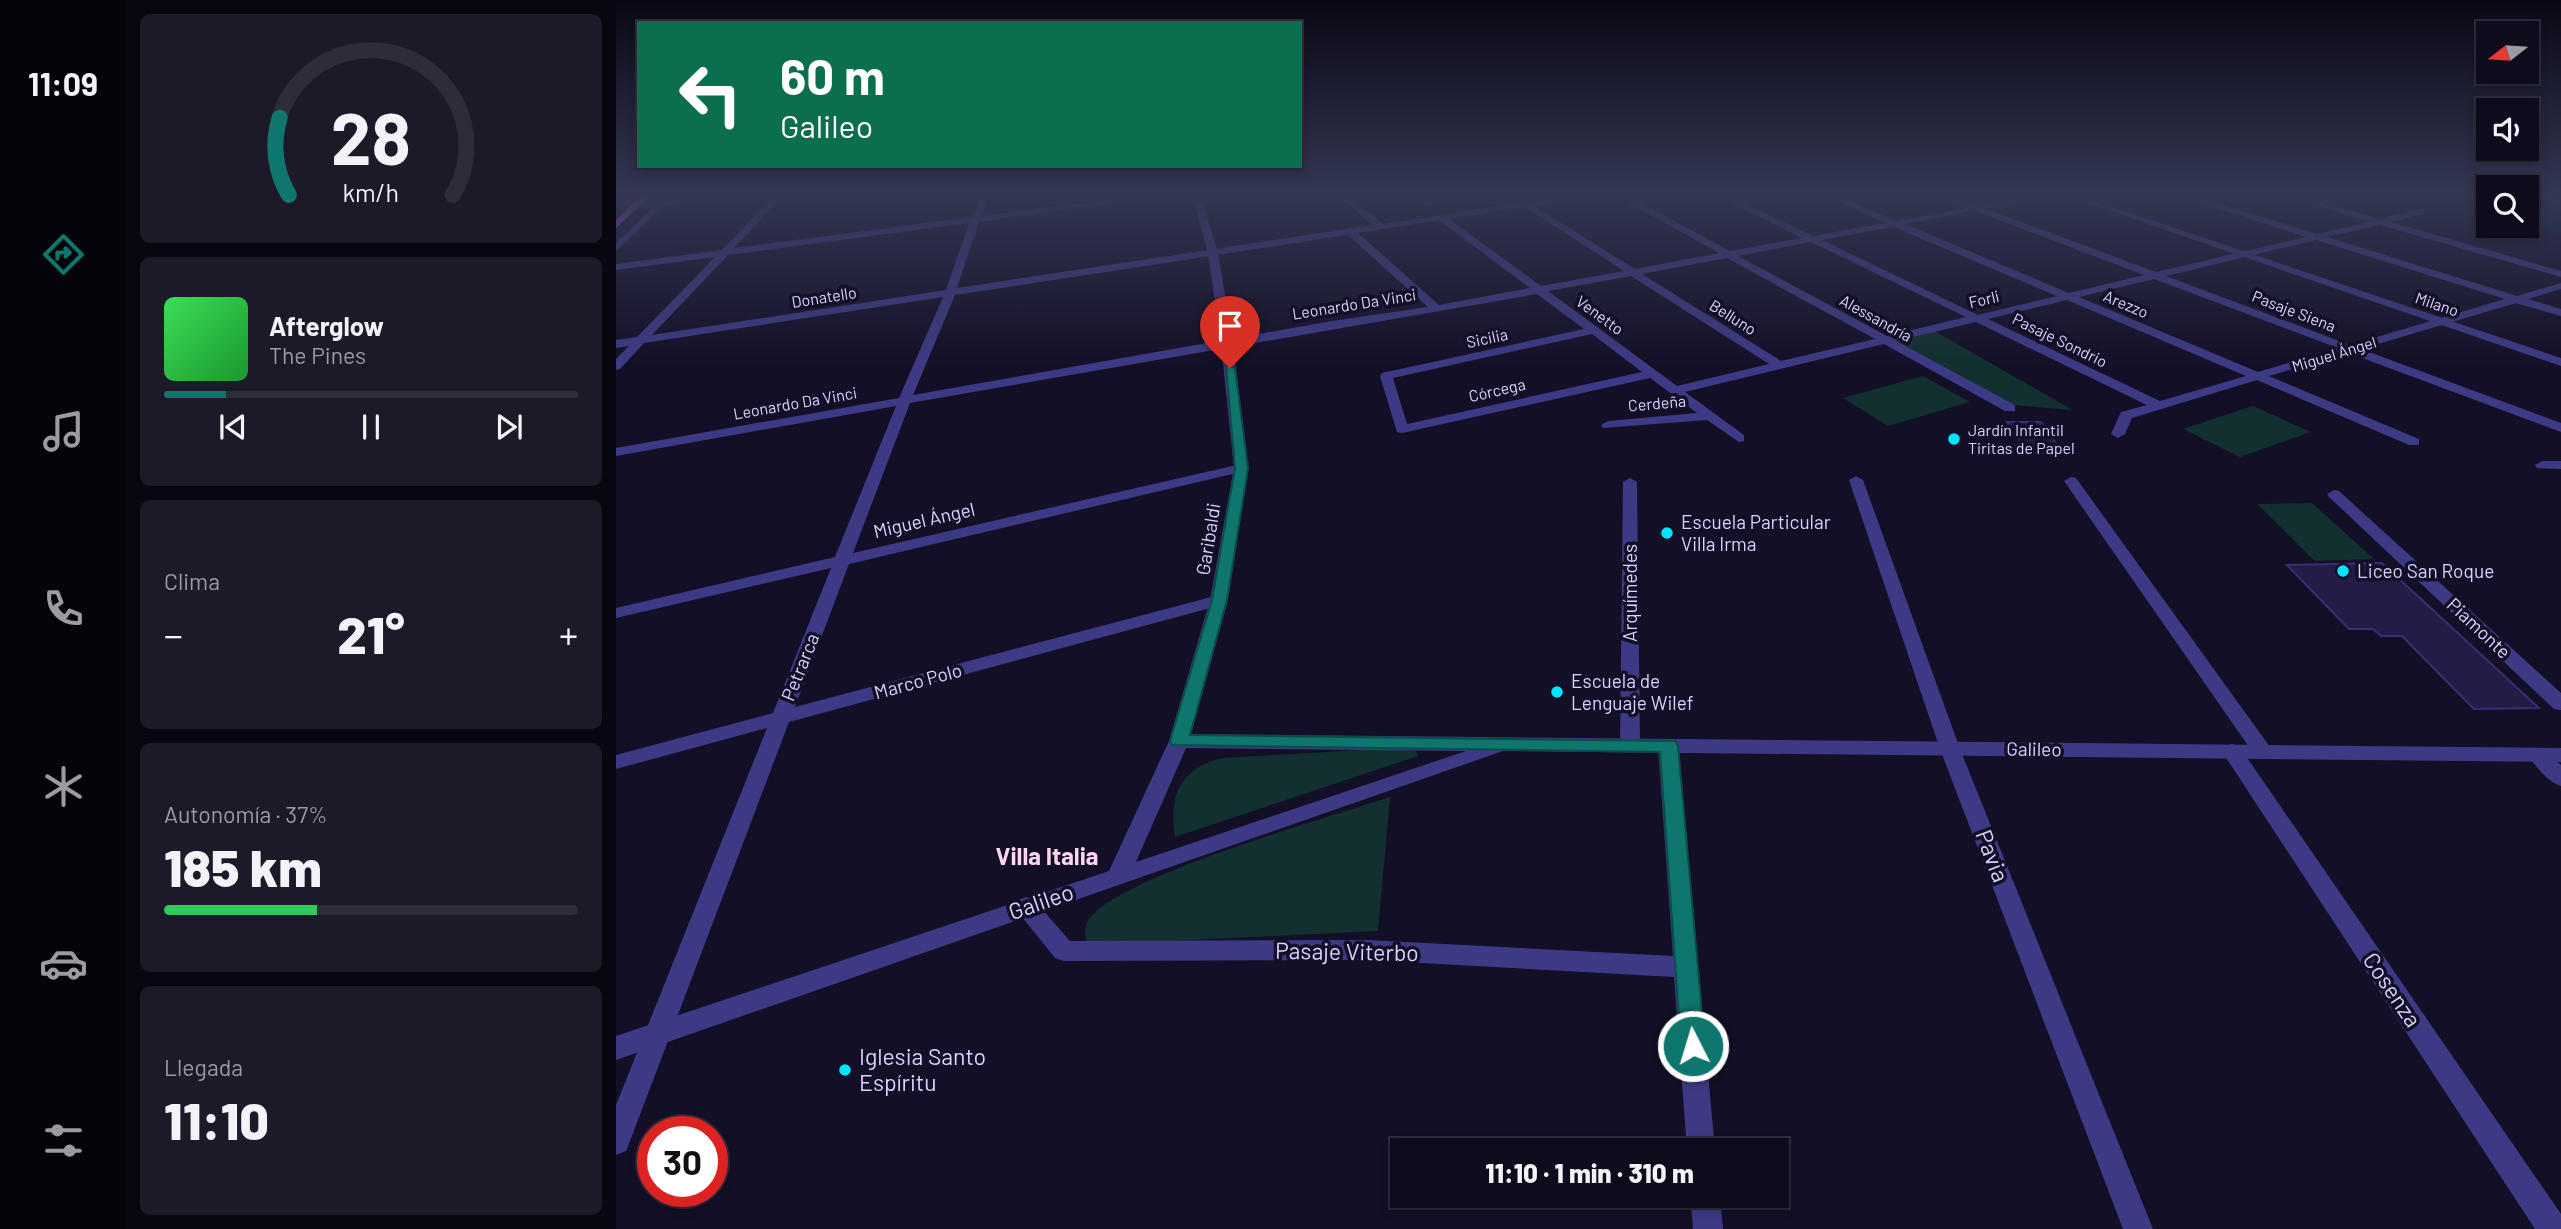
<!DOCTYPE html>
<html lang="es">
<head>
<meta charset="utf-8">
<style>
	body { margin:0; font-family:Barlow,sans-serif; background:#1c1929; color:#f1f3f6; height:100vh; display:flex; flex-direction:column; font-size:26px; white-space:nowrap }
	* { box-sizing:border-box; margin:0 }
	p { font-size:23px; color:#9b9ba3 }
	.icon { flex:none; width:38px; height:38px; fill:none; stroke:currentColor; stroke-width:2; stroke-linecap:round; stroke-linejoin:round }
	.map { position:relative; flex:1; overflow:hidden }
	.panel { display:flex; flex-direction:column; gap:14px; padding:14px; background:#08060f; width:490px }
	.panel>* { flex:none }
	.banner { position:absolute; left:21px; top:21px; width:665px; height:147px; border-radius:0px; box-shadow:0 4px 10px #0003,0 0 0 2px #2e2b3b; background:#0b6e4f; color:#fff; overflow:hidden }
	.needle { width:46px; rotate:253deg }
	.tools { position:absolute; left:1860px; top:21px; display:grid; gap:14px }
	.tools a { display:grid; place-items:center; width:63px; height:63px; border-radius:0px; background:#0e0b1c; box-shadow:0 4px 10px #0003,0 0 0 2px #2e2b3b; font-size:35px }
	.speed { position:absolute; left:21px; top:1116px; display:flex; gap:14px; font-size:35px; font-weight:700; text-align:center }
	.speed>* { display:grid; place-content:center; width:91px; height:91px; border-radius:50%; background:#0e0b1c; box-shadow:0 4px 10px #0003,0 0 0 2px #2e2b3b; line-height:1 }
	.speed .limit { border:10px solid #d22; background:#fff; color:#111 }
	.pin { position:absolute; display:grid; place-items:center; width:60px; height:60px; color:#fff; margin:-72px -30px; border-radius:50% 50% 50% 0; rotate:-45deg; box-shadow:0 0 7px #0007 }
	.pin .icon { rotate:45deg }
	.me { position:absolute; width:77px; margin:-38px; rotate:355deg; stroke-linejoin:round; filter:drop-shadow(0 0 5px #0008) }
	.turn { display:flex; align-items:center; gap:24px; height:147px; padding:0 28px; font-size:32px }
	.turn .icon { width:91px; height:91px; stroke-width:2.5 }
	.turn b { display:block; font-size:49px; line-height:60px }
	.big { font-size:52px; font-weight:800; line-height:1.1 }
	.panel .card { flex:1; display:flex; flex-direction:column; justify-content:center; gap:10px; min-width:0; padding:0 24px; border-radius:10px; background:#1c1929 }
	.panel .dial { align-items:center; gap:0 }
	.dial svg { height:182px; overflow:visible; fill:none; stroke:#2e2b3b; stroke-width:7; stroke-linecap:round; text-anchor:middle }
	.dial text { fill:#f1f3f6; stroke:none }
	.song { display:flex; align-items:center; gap:21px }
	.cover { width:84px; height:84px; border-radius:10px; background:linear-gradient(135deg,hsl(130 70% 55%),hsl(130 70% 35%)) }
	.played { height:7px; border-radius:4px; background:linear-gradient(90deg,#0f766e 15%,#2e2b3b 15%) }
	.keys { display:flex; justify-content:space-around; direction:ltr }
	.heat { display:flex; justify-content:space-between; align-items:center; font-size:38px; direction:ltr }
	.charge { height:10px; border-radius:5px; background:linear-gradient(90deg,#34c759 37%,#2e2b3b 0) }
	.trip { position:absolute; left:774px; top:1138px; width:399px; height:70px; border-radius:0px; background:#0e0b1c; box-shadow:0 4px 10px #0003,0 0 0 2px #2e2b3b; font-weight:800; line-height:70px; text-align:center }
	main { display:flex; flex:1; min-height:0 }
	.menu { display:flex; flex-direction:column; width:126px; justify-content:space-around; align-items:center; background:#06040b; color:#9b9ba3 }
	.menu .icon { width:49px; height:49px }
	.menu .active { color:#0f766e }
	.menu b { font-size:32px; color:#f1f3f6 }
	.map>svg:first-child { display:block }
</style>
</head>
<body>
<main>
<nav class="menu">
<b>11:09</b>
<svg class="icon active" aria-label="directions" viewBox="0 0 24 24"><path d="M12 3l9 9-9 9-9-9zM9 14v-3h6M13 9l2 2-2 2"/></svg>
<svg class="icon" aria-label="music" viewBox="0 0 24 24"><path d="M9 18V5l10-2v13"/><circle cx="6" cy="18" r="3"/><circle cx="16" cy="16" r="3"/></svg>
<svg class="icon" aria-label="phone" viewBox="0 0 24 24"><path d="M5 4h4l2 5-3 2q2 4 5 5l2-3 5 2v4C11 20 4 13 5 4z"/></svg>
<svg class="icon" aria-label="climate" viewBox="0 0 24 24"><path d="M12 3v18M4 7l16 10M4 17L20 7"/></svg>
<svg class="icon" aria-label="car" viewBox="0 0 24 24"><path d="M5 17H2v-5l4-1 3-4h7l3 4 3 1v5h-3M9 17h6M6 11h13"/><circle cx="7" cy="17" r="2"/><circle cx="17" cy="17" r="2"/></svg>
<svg class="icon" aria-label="filters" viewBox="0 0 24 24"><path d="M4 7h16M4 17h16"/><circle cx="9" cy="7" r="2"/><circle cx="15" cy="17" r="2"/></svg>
</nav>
<section class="panel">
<div class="card dial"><svg viewBox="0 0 100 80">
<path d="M14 69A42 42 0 1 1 86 69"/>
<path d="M14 69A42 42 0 0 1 10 35" stroke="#0f766e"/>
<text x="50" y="56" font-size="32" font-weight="700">28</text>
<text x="50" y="72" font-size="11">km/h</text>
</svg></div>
<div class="card">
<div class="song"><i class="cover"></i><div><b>Afterglow</b><p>The Pines</p></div></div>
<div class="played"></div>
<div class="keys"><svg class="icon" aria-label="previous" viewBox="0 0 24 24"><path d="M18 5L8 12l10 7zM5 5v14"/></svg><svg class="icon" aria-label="pause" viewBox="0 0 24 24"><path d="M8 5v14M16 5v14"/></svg><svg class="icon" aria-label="next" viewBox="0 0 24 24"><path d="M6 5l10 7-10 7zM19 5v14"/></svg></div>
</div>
<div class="card"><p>Clima</p>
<div class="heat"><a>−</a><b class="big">21°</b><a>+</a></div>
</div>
<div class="card"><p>Autonomía · 37%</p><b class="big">185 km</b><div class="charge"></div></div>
<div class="card"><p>Llegada</p><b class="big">11:10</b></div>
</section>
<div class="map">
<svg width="1945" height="1229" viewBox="0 0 1945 1229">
	<rect width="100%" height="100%" fill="#130f26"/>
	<path fill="#12302f" d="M1318 331 1457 410 1396 405 1277 341Z
		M1307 376 1354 402 1272 426 1227 398Z
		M1637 406 1695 432 1624 457 1567 429Z
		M1696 503 1758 559 1699 561 1641 504Z
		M798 747 802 756 559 837C553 796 563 768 607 758Z
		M774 797 762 931 471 945C469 935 467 928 473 919 504 876 714 817 774 797Z"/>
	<path fill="#0a1f44" d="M1911 194H1945V232L1911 221Z"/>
	<path fill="#241b47" stroke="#3b2d73" stroke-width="2" d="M1391 422H1425L1447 453H1412Z
		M1766 563 1923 708 1858 709 1786 636H1765L1757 629H1733L1671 565Z"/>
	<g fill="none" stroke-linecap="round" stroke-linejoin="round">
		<path fill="#3d3a85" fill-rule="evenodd" d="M795 194H805L820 204 813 206Z"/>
		<path fill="#3d3a85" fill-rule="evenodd" d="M51 194H60L0 251V243Z
			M160 194H169L118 248 356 217 367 194H375L365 216 532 194H557L363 222 341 288 757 225 720 194H730L767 224 960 194H982L918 206 1019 269 1103 253 997 194H1008L1114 251 1186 238 1098 194H1109L1197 236 1269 223 1205 194H1217L1280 221 1350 208 1317 194H1329L1361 206 1423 194H1442L1370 209 1540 272 1690 237 1558 194H1572L1701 234 1753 222 1664 194H1678L1764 219 1805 209 1808 210V214L1775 222 1945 271V277L1764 225 1711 237 1901 296 1945 283V289L1912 299 1945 309V316L1900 303 1745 349 1945 423V432L1733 353 1653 376 1803 439V445H1793L1641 380 1516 418 1509 434 1502 438 1495 434 1505 412 1531 405 1360 322 1280 341 1399 405V411H1389L1268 344 1069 392 1128 435V441L1123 442 1091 420 987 428 985 425 992 421 1081 413 1034 378 786 433 781 432 764 376 766 373 968 329 921 294 294 403 237 553 625 464 632 468 625 472 233 564 179 707 603 595 612 600 609 604 173 722 14 1141 10 1151 0 1155V1105L151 728 0 769V755L157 713 215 568 0 618V608L219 557 280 406 0 456V448L283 398 327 297 28 343 4 369 0 370V359L13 346 0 348V340L21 337 99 257 0 270V264L106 250ZM909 207 1008 271 925 286 833 219ZM1359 211 1528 275 1453 293 1289 224ZM823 220 914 288 823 305 742 233ZM353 223 330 290 36 335 112 255ZM1278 227 1441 296 1362 315 1206 240ZM732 235 812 307 716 321 297 395 339 295ZM1700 240 1889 299 1734 345 1550 276ZM1195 242 1350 317 1271 336 1122 256ZM1111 258 1259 339 1165 361 1026 274ZM1015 276 1153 364 1061 386 932 291ZM1538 279 1722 348 1642 372 1463 297ZM1451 300 1630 376 1544 401 1372 319ZM976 334 1026 372 791 424 777 378Z
			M1926 461H1945V469L1921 468 1919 465Z
			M1240 476 1247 480 1344 749 1537 1229H1507L1324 749 1233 480Z
			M1455 477 1460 478 1654 747 1657 752 1654 757H1640L1448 481Z
			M1014 478 1021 482 1024 746 1021 751H1007L1004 746 1007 482Z
			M1718 490 1723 491 1945 693V710L1938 709 1713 497 1711 494Z
			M1052 739 1059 741 1062 746 1099 1150H1071L1058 977 752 960 448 961 439 958 398 907 402 900 410 897 418 900 454 941 752 940 1057 956 1042 746 1045 741Z
			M1616 744 1623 746 1945 1214V1229H1919L1609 756 1606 751 1609 746Z
			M1922 748 1929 750 1945 765V786C1932 782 1919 766 1912 755L1915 750Z
			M1074 1195H1104L1107 1229H1077Z"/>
		<path fill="#3d3a85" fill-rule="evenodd" d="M94 194H119L48 206 0 208V202L48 200Z
			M576 194H584L602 253 617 343 632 468 612 600 575 734 1945 748V762L887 751 0 1060V1036L493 871 553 741 594 600 618 468 605 343 592 253ZM570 748 850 751 520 862Z
			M1445 194H1458L1945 358V366Z"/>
		<path fill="#c25bff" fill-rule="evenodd" d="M27 194H36L0 228V220Z"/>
	</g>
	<linearGradient id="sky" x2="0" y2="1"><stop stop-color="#0a0815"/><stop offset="0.53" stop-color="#333752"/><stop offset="1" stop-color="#333752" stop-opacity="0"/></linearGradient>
	<rect width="1945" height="366" fill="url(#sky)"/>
	<path fill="#0f766e" stroke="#0a4d48" stroke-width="2" d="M610 365 619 368 632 468 611 600 574 735 1059 741 1062 746 1089 1046 1086 1053 1077 1057 1069 1053 1065 1046 1044 752 556 745 554 741 596 600 619 468Z"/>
	<g fill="#00e5ff" stroke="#130f26" stroke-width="2.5">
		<circle cx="1338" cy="439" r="7"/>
		<circle cx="1051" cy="533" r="7"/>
		<circle cx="1727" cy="571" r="7"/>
		<circle cx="941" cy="692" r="7"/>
		<circle cx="229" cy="1070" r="7"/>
	</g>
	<g text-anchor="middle" stroke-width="7" stroke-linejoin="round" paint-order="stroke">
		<g font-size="16" fill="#d9d4ff" stroke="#130f26">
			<text transform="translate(208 297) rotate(-9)" y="6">Donatello</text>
			<text transform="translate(1368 299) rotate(-13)" y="6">Forli</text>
			<text transform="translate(738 304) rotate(-9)" y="6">Leonardo Da Vinci</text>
			<text transform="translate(1510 304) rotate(23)" y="6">Arezzo</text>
			<text transform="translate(1821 304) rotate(19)" y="6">Milano</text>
			<text transform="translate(1678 311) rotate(21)" y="6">Pasaje Siena</text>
			<text transform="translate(984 315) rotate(36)" y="6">Venetto</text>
			<text transform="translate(1117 317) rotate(32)" y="6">Belluno</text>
			<text transform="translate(1260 318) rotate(29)" y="6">Alessandría</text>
			<text transform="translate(871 338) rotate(-12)" y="6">Sicilia</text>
			<text transform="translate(1444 340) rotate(26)" y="6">Pasaje Sondrio</text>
			<text transform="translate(1718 354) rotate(-17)" y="6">Miguel Ángel</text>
			<text transform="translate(881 390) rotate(-13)" y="6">Córcega</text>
			<text transform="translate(179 403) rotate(-10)" y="6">Leonardo Da Vinci</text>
			<text transform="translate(1041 403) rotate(-5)" y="6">Cerdeña</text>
		</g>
		<g font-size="16" fill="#d9d4ff" stroke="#130f26" text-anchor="start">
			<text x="1352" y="436">Jardín Infantil<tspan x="1352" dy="18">Tiritas de Papel</tspan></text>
		</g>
		<g font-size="19" fill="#d9d4ff" stroke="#130f26">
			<text transform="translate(308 520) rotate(-13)" y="7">Miguel Ángel</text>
			<text transform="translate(592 539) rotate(-81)" y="7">Garibaldi</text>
			<text transform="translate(1014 593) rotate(-90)" y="7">Arquímedes</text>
			<text transform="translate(1863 628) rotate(43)" y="7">Piamonte</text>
			<text transform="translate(184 667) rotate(-68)" y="7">Petrarca</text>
			<text transform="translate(302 681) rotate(-15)" y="7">Marco Polo</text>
			<text transform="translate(1418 749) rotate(1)" y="7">Galileo</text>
		</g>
		<g font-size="19" fill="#d9d4ff" stroke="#130f26" text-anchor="start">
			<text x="1065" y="529">Escuela Particular<tspan x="1065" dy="22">Villa Irma</tspan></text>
			<text x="1741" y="578">Liceo San Roque</text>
			<text x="955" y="688">Escuela de<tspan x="955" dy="22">Lenguaje Wilef</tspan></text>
		</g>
		<g font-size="23" fill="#d9d4ff" stroke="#130f26">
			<text transform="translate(1376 856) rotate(69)" y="8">Pavia</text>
			<text transform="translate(425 902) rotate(-19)" y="8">Galileo</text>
			<text transform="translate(731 952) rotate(1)" y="8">Pasaje Viterbo</text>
			<text transform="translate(1776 990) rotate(56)" y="8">Cosenza</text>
		</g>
		<g font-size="23" fill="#d9d4ff" stroke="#130f26" text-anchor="start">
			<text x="243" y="1065">Iglesia Santo<tspan x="243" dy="26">Espíritu</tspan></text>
		</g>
		<g font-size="24" font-weight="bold" fill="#ffd6f0" stroke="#130f26">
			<text x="431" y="865">Villa Italia</text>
		</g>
	</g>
</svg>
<div class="tools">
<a><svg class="needle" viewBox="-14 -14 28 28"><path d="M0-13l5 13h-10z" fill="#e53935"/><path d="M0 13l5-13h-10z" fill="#9b9ba3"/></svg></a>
<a><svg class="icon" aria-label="sound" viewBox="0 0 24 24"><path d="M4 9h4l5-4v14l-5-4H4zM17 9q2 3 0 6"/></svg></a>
<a><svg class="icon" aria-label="search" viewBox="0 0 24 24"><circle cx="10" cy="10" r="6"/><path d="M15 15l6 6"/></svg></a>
</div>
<div class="speed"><div class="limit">30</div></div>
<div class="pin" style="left:614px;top:368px;background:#d93025"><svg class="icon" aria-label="arrive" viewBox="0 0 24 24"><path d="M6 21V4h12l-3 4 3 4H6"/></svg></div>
<svg class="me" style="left:1077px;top:1046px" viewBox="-20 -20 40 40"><circle r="17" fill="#0f766e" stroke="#fff" stroke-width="3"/><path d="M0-11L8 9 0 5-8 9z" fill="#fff"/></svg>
<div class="trip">11:10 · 1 min · 310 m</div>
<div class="banner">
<div class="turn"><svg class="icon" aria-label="left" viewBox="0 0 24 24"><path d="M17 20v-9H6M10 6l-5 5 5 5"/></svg><div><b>60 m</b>Galileo</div></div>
</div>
</div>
</main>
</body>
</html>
